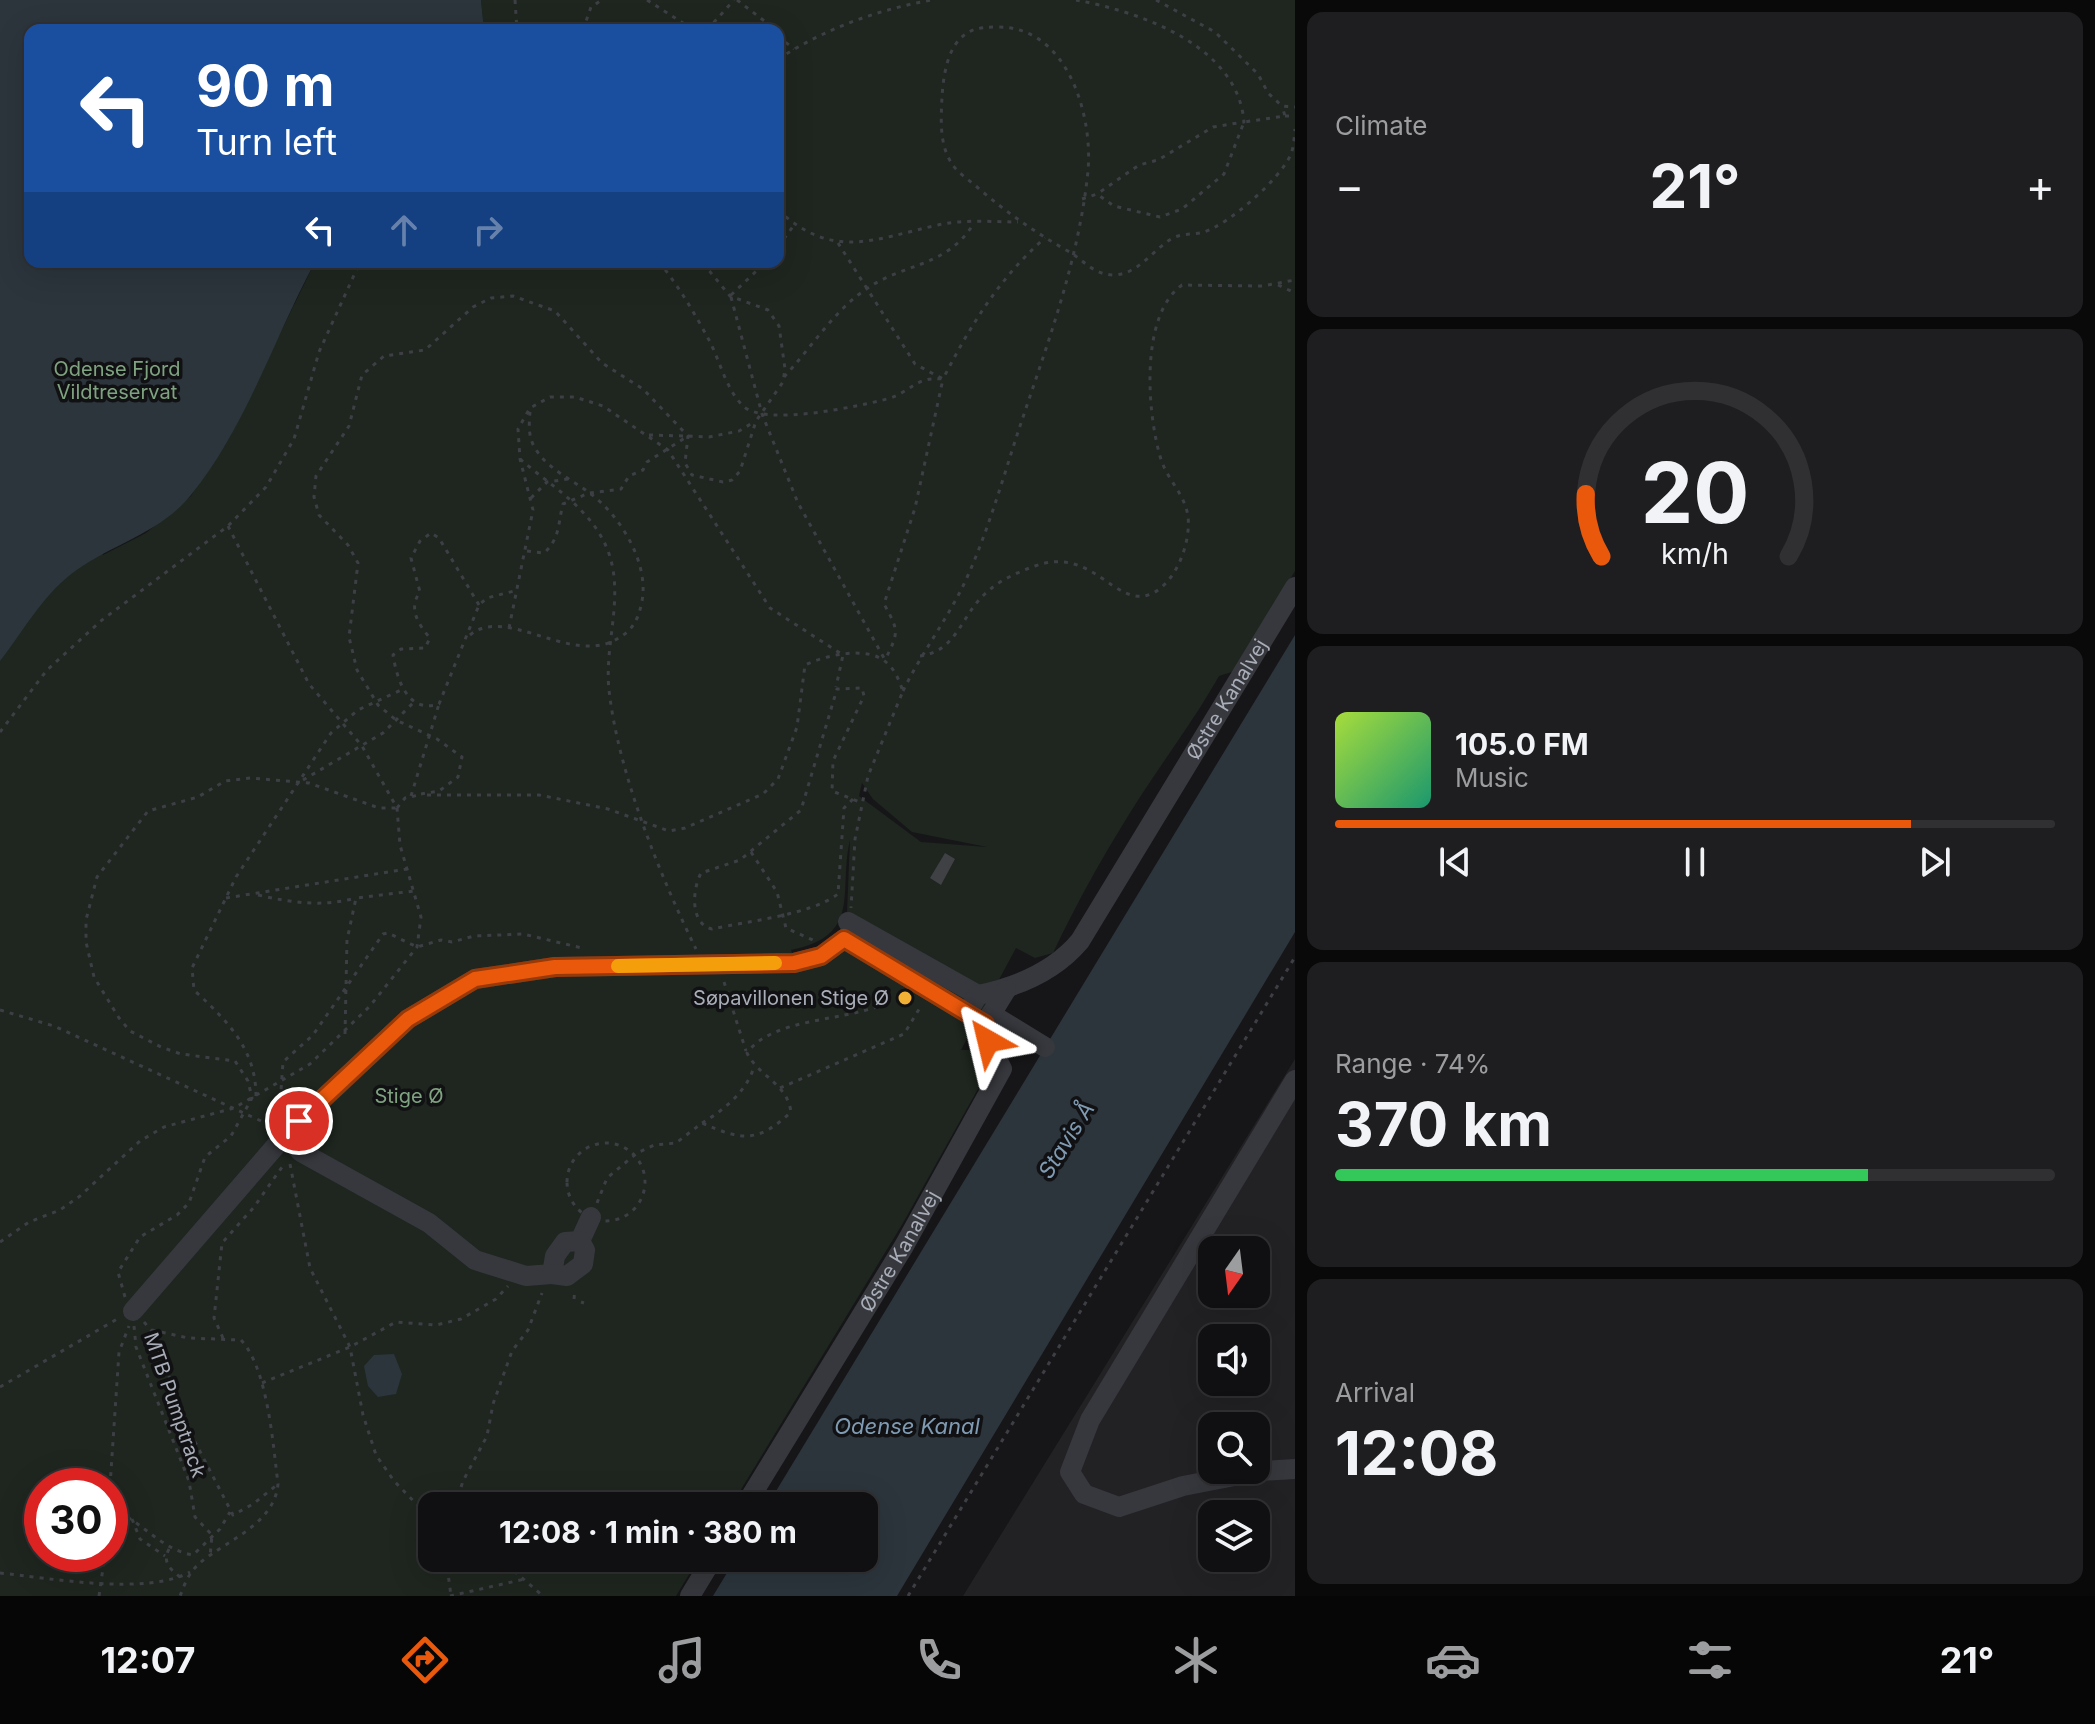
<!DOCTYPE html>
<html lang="en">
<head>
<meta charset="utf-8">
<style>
	body { margin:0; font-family:Inter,sans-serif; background:#1e1e20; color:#f1f3f6; height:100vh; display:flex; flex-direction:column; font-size:30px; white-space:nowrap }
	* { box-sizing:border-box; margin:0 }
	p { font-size:26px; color:#9c9d9f }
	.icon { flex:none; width:44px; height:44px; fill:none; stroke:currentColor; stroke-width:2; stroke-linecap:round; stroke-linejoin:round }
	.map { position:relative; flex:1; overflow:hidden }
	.details { display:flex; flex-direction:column; gap:12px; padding:12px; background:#09090a; width:800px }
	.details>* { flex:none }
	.guide { position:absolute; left:24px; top:24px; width:760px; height:244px; border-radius:16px; box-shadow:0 8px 32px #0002,0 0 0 2px #303032; background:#1a4fa0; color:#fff; overflow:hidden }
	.needle { width:52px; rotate:194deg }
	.tools { position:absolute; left:1198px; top:1236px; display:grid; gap:16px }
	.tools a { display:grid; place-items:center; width:72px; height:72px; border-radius:16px; background:#101012; box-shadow:0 8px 32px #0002,0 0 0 2px #303032; font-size:40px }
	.speed { position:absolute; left:24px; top:1468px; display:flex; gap:16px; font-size:40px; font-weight:700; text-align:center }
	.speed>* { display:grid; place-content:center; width:104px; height:104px; border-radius:50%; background:#101012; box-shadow:0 8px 32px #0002,0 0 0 2px #303032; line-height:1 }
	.speed .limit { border:12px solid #d22; background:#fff; color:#111 }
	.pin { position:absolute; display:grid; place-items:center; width:68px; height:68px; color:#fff; margin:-34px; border:4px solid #fff; border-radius:50%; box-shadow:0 2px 8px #0007 }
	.me { position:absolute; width:88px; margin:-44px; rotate:323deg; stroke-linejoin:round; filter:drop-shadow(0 0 6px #0008) }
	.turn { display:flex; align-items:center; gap:28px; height:168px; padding:0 40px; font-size:36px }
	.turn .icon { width:104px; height:104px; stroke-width:2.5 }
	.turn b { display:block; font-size:56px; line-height:68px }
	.lanes { display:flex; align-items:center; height:76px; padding:0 40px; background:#0003; justify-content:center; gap:40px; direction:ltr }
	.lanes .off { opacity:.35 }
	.big { font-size:60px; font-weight:700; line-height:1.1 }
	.details .card { flex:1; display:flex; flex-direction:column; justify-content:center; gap:12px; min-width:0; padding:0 28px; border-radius:16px; background:#1e1e20 }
	.details .dial { align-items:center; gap:0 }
	.dial svg { height:208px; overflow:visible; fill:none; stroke:#303032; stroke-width:7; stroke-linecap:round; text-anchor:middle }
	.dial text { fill:#f1f3f6; stroke:none }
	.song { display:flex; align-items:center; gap:24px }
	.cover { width:96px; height:96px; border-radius:12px; background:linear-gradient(135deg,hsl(80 70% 55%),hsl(160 70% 35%)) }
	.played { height:8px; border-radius:4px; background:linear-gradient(90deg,#ea580c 80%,#303032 80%) }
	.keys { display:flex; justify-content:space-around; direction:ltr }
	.heat { display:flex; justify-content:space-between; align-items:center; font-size:44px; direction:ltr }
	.charge { height:12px; border-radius:6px; background:linear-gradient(90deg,#34c759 74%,#303032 0) }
	.trip { position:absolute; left:418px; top:1492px; width:460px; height:80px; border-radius:16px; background:#101012; box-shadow:0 8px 32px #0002,0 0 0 2px #303032; font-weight:700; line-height:80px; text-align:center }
	.tabs { display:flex; height:128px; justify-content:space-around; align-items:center; background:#060607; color:#9c9d9f }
	.tabs .icon { width:56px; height:56px }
	.tabs .current { color:#ea580c }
	.tabs b { font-size:36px; color:#f1f3f6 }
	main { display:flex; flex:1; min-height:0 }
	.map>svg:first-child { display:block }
</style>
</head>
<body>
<main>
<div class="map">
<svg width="1295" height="1596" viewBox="0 0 1295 1596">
	<rect width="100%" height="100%" fill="#161618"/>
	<path fill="#222225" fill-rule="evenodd" d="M1295 1059V1596H963ZM1212 1250H1256V1294H1212ZM1212 1338H1256V1382H1212ZM1212 1426H1256V1470H1212ZM1212 1514H1256V1558H1212Z"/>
	<path fill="#1e261f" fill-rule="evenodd" d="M0 0 30 30V262L103 555 146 533 191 496 242 411 315 262H778V30H484L481 0H1295V571L1235 671 1219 676C1196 717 1168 754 1142 794 1109 845 1079 898 1053 953L1035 958 1016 948 961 1050H979L988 1071 903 1223 731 1506H432V1558H699L676 1596H0ZM862 783 873 799 912 832 987 847 921 842 859 796ZM850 840 847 912 838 935 796 963 791 950C863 936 838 891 850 840ZM42 1486H110V1554H42Z"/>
	<path fill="#2c353c" d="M0 0H481L484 30H30V262H315C274 338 246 427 191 495 160 534 108 545 70 575 41 598 22 633 0 661Z
		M1295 635V932L897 1596H713L736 1558H864V1506H767Z
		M394 1354 402 1374 396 1394 378 1397 368 1386 364 1366 374 1355Z"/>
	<path fill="#404145" d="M945 853 955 859 941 885 930 878Z"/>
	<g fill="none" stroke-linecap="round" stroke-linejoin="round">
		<path stroke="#3d3f44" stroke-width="3" stroke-dasharray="4 6" stroke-linecap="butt" d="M515 0 517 30
			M647 0 694 30
			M737 0 767 23 770 30
			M1076 0C1141 12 1238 46 1244 122L1213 127 1158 160 1139 165 1097 194
			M1156 0 1215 32 1258 74 1268 93 1282 106 1295 107
			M583 30 591 7 602 0
			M707 30 734 0
			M778 36 794 49
			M778 59C827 28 876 10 932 0
			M1285 116H1295
			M1082 199 1097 194 1114 206 1160 217 1182 209 1224 174 1244 122 1285 116 1282 106
			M778 210C833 261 874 239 938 225 964 219 992 222 1018 222
			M838 243 915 364 943 379C970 326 1000 277 1045 238
			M778 247 794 225
			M659 262C678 285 695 314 709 340 720 361 726 389 743 406 765 427 859 406 887 399 912 392 915 376 943 379L915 508 884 604C899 631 899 632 885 660
			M1278 285 1295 293
			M731 295 766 262
			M731 297 762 414 798 503 885 660
			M784 377C810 349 832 314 862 292 902 262 946 269 974 223
			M649 435 686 436
			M520 459C552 487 592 509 608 551 625 596 604 644 609 690 618 772 660 876 696 949
			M531 498 547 482 568 479
			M527 551 544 553C560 539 558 523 563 504L589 493 621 489 629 476 643 470 647 462 688 436 709 437 739 431 754 422
			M479 605 439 538 431 533 420 541 411 558 420 592C408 608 418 624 430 638L425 648 401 649 393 655C397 680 408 714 439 704L479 605 487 598 518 590
			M509 628 533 510 520 459 518 429 530 408 550 397H575L603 406 668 450 770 608 843 655 836 687
			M470 635C504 606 566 661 611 642 631 633 638 622 642 601 649 563 621 517 591 494 573 480 547 469 535 448 528 437 529 424 530 412
			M920 656C958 651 961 614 987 592 1000 580 1018 572 1035 566 1093 545 1115 609 1151 594 1176 583 1191 543 1188 516 1184 492 1166 479 1160 456 1147 411 1140 315 1182 285L1262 286 1295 280
			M903 691C921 654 946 621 964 584 987 535 1002 481 1019 429 1047 345 1079 260 1088 171 1093 114 1067 26 997 27 979 27 966 29 955 45 946 59 943 80 942 97 941 120 939 144 952 164 957 172 969 180 977 187 1006 212 1033 231 1066 250 1083 259 1093 275 1114 275 1138 274 1152 251 1171 239 1180 233 1193 235 1204 232 1229 224 1279 180 1290 156 1294 148 1294 138 1295 129
			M0 732 47 670 102 620 228 526 266 487 294 439 319 352 360 262
			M303 780 383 733 413 703
			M421 794 439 791 458 777 462 757 437 739 396 720 378 705 357 670 349 637 358 563 348 545 319 515 314 497 316 476 349 426 362 375 384 356 425 350 473 307 491 298 513 296 555 311 602 363 643 389 688 436 685 463 692 475 723 482 732 480 740 471 756 421 783 382 785 369 779 326 768 310 730 296 702 262
			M427 795H539L608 809 669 831 685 828 763 794 778 779 797 727 805 665C826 655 868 645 887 663 896 671 899 681 903 691L868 776 855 839 851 908
			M411 796 439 704
			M853 799 844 808 838 894C810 915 748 921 712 929 690 924 692 890 701 873L740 860 801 810 837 689 862 688 864 696 833 761 832 791 862 803
			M397 808 405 798 419 795
			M751 852 777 892 786 928 815 941
			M258 895C293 903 322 907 356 898
			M226 898 407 869
			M724 982 746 1051
			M0 1010 54 1026 272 1126
			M345 1034 347 940 356 898 414 891
			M780 1088 904 1034 921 1006
			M256 1096C256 1048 226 1020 194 990L192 968 236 877 331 733 358 710 403 689
			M279 1119 283 1062 313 1035 383 934 388 933 417 947 441 940 452 942 474 936 523 934 582 948
			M702 1123C724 1110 746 1092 754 1067
			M567 1182a39 39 0 1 1 78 0a39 39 0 1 1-78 0Z
			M290 1164 310 1268 350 1347 363 1415 376 1455 394 1481 432 1520
			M597 1203 607 1178 637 1153 654 1145 676 1143 702 1123C741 1140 757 1144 791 1112 787 1083 759 1077 747 1053 771 1019 840 1021 879 1006L890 985
			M0 1242 29 1222 60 1210 80 1196 140 1141 164 1127 234 1108 310 1064 370 1006 417 947 421 917 400 845 397 808 362 746 309 684 228 526
			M125 1297 118 1272 140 1237 177 1215 189 1203 205 1157 231 1136 252 1098 248 1081 235 1061 181 1054 161 1047 130 1031 119 1018 94 977 86 942V920L97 877 148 811 198 797 225 781 251 778 309 783 379 808H397
			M574 1299 575 1289
			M581 1302 584 1303
			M144 1322 151 1330 193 1438 233 1515 253 1504 278 1484
			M134 1326 136 1347 189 1481 195 1517 212 1535 210 1557
			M152 1330 188 1338 241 1340C268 1369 273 1445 278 1484 274 1531 208 1546 191 1573 186 1579 183 1589 180 1596
			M223 1338 214 1318 222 1243 254 1207 282 1167
			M262 1383 350 1347 396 1322 436 1325 461 1319 496 1299 508 1286
			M0 1387 119 1318
			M110 1486 119 1352 129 1326
			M455 1506 463 1481 487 1436 493 1404 512 1351 528 1330 542 1293
			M110 1508C141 1520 161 1550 193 1555L220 1529 230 1512
			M132 1519 140 1539 165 1556
			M169 1549C162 1562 170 1569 180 1577
			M446 1558 451 1596
			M499 1558 543 1596
			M0 1573C50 1578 146 1596 190 1572
			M99 1596 105 1554
			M450 1596 525 1579
			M908 1596 1295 957"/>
		<g stroke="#37383d" stroke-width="20">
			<path d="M848 922 978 995"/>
			<path id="s1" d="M968 1012 978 995C1017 987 1054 972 1080 941L1295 587"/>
			<path d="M991 1014 1045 1047"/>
			<path d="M1295 1080 1090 1420 1070 1472 1084 1494 1119 1507 1183 1486 1260 1471 1295 1469"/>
			<path d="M286 1134 301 1152 429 1223 475 1260 526 1276 552 1274 555 1256 565 1242 580 1241 591 1217"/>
			<path d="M552 1274 567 1276 583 1264 585 1250 580 1241"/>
			<path d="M133 1311 286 1134 408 1019 475 979 555 967 794 963 821 956 844 939 985 1024"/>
			<path id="s2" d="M745 1506 904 1246 1002 1069 988 1041 985 1024 1006 990"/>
			<path d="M690 1596 713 1558"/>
		</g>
	</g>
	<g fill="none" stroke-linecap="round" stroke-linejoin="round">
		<defs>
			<path id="route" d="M299 1121 408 1019 475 979 555 967 794 963 821 956 844 939 985 1024 988 1041"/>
		</defs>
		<use href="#route" stroke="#983908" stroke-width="20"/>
		<use href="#route" stroke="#ea580c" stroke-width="14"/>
		<path stroke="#f59e0b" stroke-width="14" d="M618 966 775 963"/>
	</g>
	<circle fill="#f2b134" stroke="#111113" stroke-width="3" cx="905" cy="998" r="8"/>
	<g text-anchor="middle" stroke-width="7" stroke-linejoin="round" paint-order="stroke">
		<g font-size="20" fill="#7fa381" stroke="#111113">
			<text x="117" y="376">Odense Fjord<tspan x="117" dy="23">Vildtreservat</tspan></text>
			<text x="409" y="1103">Stige Ø</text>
		</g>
		<g font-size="20" fill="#a8adb8" stroke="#111113">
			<text dy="7" stroke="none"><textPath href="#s1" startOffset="420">Østre Kanalvej</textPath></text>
			<text dy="7" stroke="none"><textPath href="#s2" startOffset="298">Østre Kanalvej</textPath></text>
			<text transform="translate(175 1405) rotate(71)" y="7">MTB Pumptrack</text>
		</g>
		<g font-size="20" fill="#a8adb8" stroke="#111113" text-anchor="end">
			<text x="889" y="1005">Søpavillonen Stige Ø</text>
		</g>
		<g font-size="22" font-style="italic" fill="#7f9bb3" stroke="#111113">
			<text transform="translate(1066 1140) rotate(-58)" y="8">Stavis Å</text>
			<text x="907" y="1434">Odense Kanal</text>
		</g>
	</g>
</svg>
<div class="tools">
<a><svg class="needle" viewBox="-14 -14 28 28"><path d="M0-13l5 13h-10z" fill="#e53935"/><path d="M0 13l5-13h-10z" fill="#9c9d9f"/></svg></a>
<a><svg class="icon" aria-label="sound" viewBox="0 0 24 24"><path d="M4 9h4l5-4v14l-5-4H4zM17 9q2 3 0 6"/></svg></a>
<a><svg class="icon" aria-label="search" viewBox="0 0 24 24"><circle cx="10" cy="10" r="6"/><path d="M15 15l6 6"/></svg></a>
<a><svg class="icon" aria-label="layers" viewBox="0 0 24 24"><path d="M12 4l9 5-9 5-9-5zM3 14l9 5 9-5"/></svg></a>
</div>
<div class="speed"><div class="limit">30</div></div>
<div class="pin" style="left:299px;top:1121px;background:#d93025"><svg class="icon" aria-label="arrive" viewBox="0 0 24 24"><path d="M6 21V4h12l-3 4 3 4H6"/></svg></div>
<svg class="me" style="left:988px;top:1041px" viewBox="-20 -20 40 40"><path d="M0-17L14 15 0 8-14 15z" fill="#ea580c" stroke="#fff" stroke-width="4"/></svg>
<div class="trip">12:08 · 1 min · 380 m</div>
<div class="guide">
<div class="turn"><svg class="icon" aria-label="left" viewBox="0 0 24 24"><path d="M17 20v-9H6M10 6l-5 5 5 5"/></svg><div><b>90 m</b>Turn left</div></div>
<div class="lanes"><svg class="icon" aria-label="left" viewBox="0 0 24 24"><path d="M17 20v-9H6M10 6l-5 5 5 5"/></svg><svg class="icon off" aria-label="ahead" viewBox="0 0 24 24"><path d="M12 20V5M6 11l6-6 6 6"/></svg><svg class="icon off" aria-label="right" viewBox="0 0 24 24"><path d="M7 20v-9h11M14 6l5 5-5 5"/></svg></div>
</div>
</div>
<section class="details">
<div class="card"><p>Climate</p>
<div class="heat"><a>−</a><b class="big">21°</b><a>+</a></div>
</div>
<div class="card dial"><svg viewBox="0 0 100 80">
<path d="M14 69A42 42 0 1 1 86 69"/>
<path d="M14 69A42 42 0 0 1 8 45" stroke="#ea580c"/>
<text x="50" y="56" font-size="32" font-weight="700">20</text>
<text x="50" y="72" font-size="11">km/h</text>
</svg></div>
<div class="card">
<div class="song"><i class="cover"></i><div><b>105.0 FM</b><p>Music</p></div></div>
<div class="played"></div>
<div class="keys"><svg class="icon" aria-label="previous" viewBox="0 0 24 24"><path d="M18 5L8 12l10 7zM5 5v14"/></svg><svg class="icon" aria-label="pause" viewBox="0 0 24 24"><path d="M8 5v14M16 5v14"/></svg><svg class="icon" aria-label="next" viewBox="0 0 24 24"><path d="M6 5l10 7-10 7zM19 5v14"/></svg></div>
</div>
<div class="card"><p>Range · 74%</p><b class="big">370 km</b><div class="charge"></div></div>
<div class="card"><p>Arrival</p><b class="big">12:08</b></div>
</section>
</main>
<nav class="tabs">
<b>12:07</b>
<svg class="icon current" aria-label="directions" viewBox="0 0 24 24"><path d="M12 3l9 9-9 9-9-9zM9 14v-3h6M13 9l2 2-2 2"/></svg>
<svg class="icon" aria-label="music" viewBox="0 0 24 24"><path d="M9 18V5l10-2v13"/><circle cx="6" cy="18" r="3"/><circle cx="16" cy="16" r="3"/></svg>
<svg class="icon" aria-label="phone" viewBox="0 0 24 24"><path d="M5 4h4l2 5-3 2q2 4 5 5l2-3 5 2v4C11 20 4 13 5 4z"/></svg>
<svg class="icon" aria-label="climate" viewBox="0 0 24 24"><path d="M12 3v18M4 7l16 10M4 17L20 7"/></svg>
<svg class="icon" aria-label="car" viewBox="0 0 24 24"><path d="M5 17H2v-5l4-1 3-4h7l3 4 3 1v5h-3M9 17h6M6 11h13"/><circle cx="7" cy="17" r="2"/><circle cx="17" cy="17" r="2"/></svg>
<svg class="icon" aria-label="filters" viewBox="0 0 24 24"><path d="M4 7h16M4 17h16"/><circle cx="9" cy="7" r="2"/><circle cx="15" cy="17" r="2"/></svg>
<b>21°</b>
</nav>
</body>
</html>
